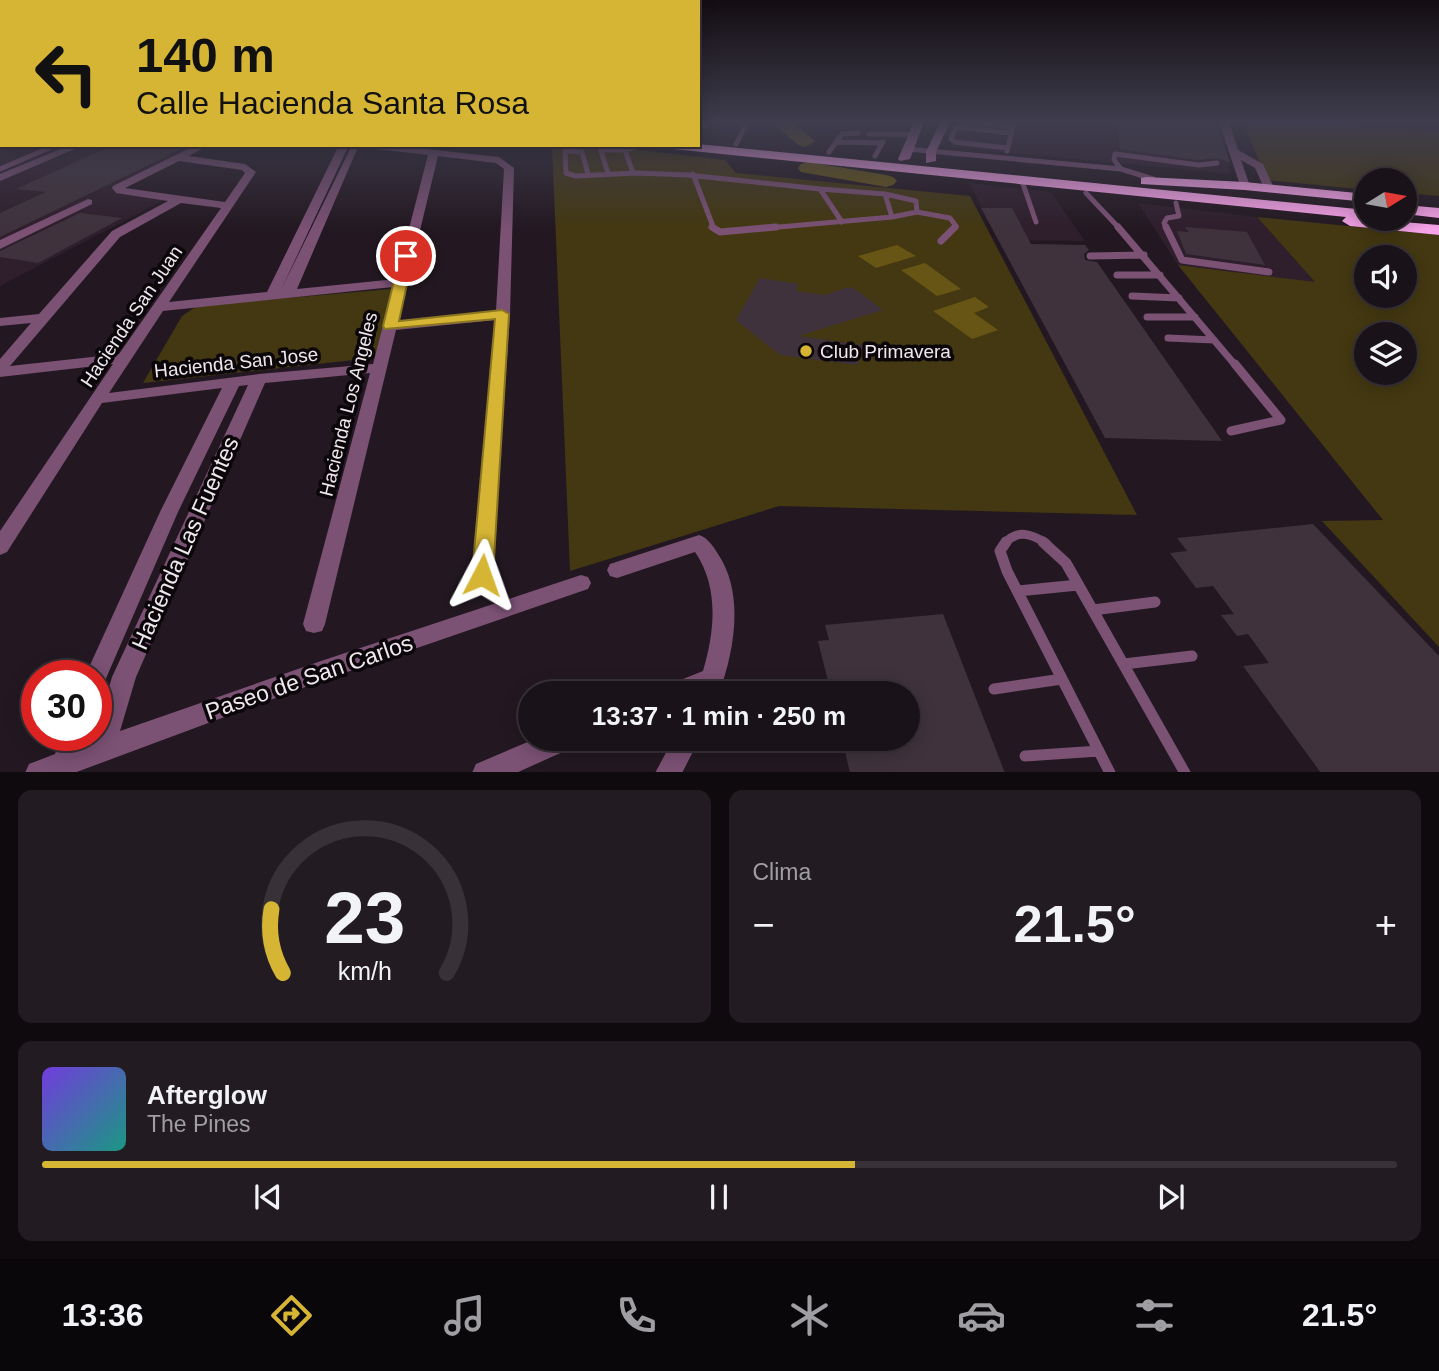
<!DOCTYPE html>
<html lang="es">
<head>
<meta charset="utf-8">
<style>
	body { margin:0; font-family:Arial,sans-serif; background:#231b22; color:#f1f3f6; height:100vh; display:flex; flex-direction:column; font-size:26px; white-space:nowrap }
	* { box-sizing:border-box; margin:0 }
	p { font-size:23px; color:#9f9ea2 }
	.icon { flex:none; width:38px; height:38px; fill:none; stroke:currentColor; stroke-width:2; stroke-linecap:round; stroke-linejoin:round }
	.map { position:relative; height:772px; overflow:hidden }
	.side { display:flex; flex-direction:column; gap:18px; padding:18px; background:#0e0a0e; flex:1 }
	.side>* { flex:none }
	.banner { position:absolute; left:0px; top:0px; width:700px; height:147px; box-shadow:0 4px 18px #0003,0 0 0 2px #383238; background:#d6b534; color:#111; overflow:hidden }
	.needle { width:46px; rotate:79deg }
	.buttons { position:absolute; left:1354px; top:168px; display:grid; gap:14px }
	.buttons a { display:grid; place-items:center; width:63px; height:63px; border-radius:50%; background:#1a1219; box-shadow:0 4px 18px #0003,0 0 0 2px #383238; font-size:35px }
	.speed { position:absolute; left:21px; top:660px; display:flex; gap:14px; font-size:35px; font-weight:700; text-align:center }
	.speed>* { display:grid; place-content:center; width:91px; height:91px; border-radius:50%; background:#1a1219; box-shadow:0 4px 18px #0003,0 0 0 2px #383238; line-height:1 }
	.speed .limit { border:10px solid #d22; background:#fff; color:#111 }
	.pin { position:absolute; display:grid; place-items:center; width:60px; height:60px; color:#fff; margin:-30px; border:4px solid #fff; border-radius:50%; box-shadow:0 2px 7px #0007 }
	.me { position:absolute; width:77px; margin:-38px; rotate:4deg; stroke-linejoin:round; filter:drop-shadow(0 0 5px #0008) }
	.turn { display:flex; align-items:center; gap:24px; height:147px; padding:0 21px; font-size:32px }
	.turn .icon { width:91px; height:91px; stroke-width:2.5 }
	.turn b { display:block; font-size:49px; line-height:60px }
	.big { font-size:52px; font-weight:700; line-height:1.1 }
	.side .tile { flex:1; display:flex; flex-direction:column; justify-content:center; gap:10px; min-width:0; padding:0 24px; border-radius:14px; background:#231b22 }
	.side .dial { align-items:center; gap:0 }
	.dial svg { height:182px; overflow:visible; fill:none; stroke:#383238; stroke-width:7; stroke-linecap:round; text-anchor:middle }
	.dial text { fill:#f1f3f6; stroke:none }
	.song { display:flex; align-items:center; gap:21px }
	.cover { width:84px; height:84px; border-radius:10px; background:linear-gradient(135deg,hsl(260 70% 55%),hsl(170 70% 35%)) }
	.played { height:7px; border-radius:4px; background:linear-gradient(90deg,#d6b534 60%,#383238 60%) }
	.keys { display:flex; justify-content:space-around; direction:ltr }
	.heat { display:flex; justify-content:space-between; align-items:center; font-size:38px; direction:ltr }
	.side .tiles { flex:1; display:grid; gap:18px; grid-template-columns:1fr 1fr }
	.tile:last-child { grid-column:span 2 }
	.trip { position:absolute; left:518px; top:681px; width:402px; height:70px; border-radius:35px; background:#1a1219; box-shadow:0 4px 18px #0003,0 0 0 2px #383238; font-weight:700; line-height:70px; text-align:center }
	.menu { display:flex; height:112px; justify-content:space-around; align-items:center; background:#0a070a; color:#9f9ea2 }
	.menu .icon { width:49px; height:49px }
	.menu .on { color:#d6b534 }
	.menu b { font-size:32px; color:#f1f3f6 }
	.map>svg:first-child { display:block }
</style>
</head>
<body>
<div class="map">
<svg width="1439" height="773" viewBox="0 0 1439 773">
	<rect width="100%" height="100%" fill="#231821"/>
	<path fill="#2f1e2c" d="M0 122 2 145H205L113 192 164 200 0 286Z
		M957 122H1214L1231 174 951 147Z
		M969 183 1051 192 1085 241 998 240Z
		M1138 203 1257 217 1316 283 1178 265Z"/>
	<path fill="#433811" fill-rule="evenodd" d="M1243 122H1302L1439 131V196L1405 193V180H1367V190L1267 180Z
		M552 145H595L725 160 736 173 970 196 1137 515 779 506 570 571Z
		M1257 217 1439 235V647L1322 521 1383 520 1178 265 1315 282ZM1367 257H1405V296H1367ZM1367 334H1405V373H1367Z
		M391 289 378 353 372 358 143 383 182 316 197 306Z"/>
	<path fill="#665514" d="M897 245 916 256 876 268 858 256Z
		M925 263 961 289 937 296 901 270Z
		M975 297 989 307 974 313 998 330 972 339 933 311Z"/>
	<g fill="none" stroke-linecap="round" stroke-linejoin="round">
		<path fill="#665514" fill-rule="evenodd" d="M772 122H792L815 141 805 147 798 145Z
			M808 162 886 175 893 177 897 181 893 185 886 187 801 172 798 168 801 164Z"/>
	</g>
	<path fill="#3f323c" d="M1118 122H1217L1230 163 1217 158 1199 160 1120 149Z
		M113 145H190L0 237V213L46 192 16 189Z
		M981 208H1012L1031 244 1085 245 1089 250 1084 254 1085 260 1097 262 1222 441 1105 438Z
		M80 213 122 218 38 263 0 257V251Z
		M1185 227 1247 232 1265 265 1186 254 1177 231 1189 232Z
		M760 278 798 284 796 291 825 295 848 287 855 289 883 310 798 336 863 345 857 365 780 355 736 320Z
		M1313 524 1439 656V773H1321L1243 666 1269 663 1248 634 1237 636 1221 615 1234 614 1213 586 1196 588 1170 553 1187 551 1177 538Z
		M943 614 1005 773H850L842 738H908V693H831L818 641 829 640 825 625Z"/>
	<g fill="none" stroke-linecap="round" stroke-linejoin="round">
		<path stroke="#7b5174" stroke-width="5" d="M968 122 1013 127 1007 151
			M698 125 706 126 712 122
			M869 134H914
			M837 142 882 143
			M736 144 746 125 739 122
			M599 145 608 173
			M1007 148 955 142 951 139 955 128 959 127 1011 133
			M908 149 1121 169
			M603 150H625L641 145
			M625 150 633 173
			M829 152 842 134 858 133
			M875 156 883 142
			M0 169 56 145
			M588 174 582 152 565 151 566 173 576 176 636 173 688 175 820 189 842 222
			M693 174 714 229
			M1153 179 1121 169 1114 160 1115 154 1199 165 1217 163
			M1022 181 1036 222
			M1086 193 1120 229
			M885 194 916 201 917 212
			M892 217 917 212 950 218 956 226 953 229
			M756 229 892 217 885 194 820 189
			M1167 229 1164 223 1167 218 1179 216 1176 203"/>
		<path stroke="#7b5174" stroke-width="7" d="M712 227 720 232 776 227
			M1118 227 1236 366
			M1166 227 1182 260 1269 272
			M941 241 955 227
			M1090 256 1144 255
			M1117 275H1160
			M1132 296 1179 298
			M1147 317H1195
			M1168 338 1214 340"/>
		<path stroke="#7b5174" stroke-width="9" d="M1231 431 1281 420 1235 364
			M1005 543C1018 529 1031 534 1046 543"/>
		<path stroke="#7b5174" stroke-width="11" d="M1006 542 1000 551 1007 571 1110 773
			M1043 542 1066 563 1185 773
			M1018 591 1078 585
			M1093 610 1155 602
			M1124 664 1192 656
			M994 689 1062 679
			M1025 756 1099 751"/>
		<path fill="#7b5174" fill-rule="evenodd" d="M1219 122H1229L1238 150 1263 164 1274 188 1273 190H1265L1255 168 1241 160 1250 186 1241 188Z
			M70 145H84L0 181V174Z
			M196 145H209L189 156 245 164 256 172 169 302 267 292 339 145H349L281 290 351 147 389 145 499 157 514 168 510 315 492 575 489 581 482 583 475 581 472 575 496 320 396 330 325 624 322 631 314 633 306 631 303 624 370 373 265 383 136 677 120 731 324 660 581 575 588 577 591 583 588 589 324 680 74 773H25L29 764 55 754 62 735H86L83 744 93 741 112 677 248 385 239 386 178 512 104 683 96 686V676H85L160 512 222 388 102 403 7 552 0 555V531L113 364 0 377V359L31 323 0 326V318L39 314 112 231 168 201 116 193 112 188 113 186ZM358 147 428 155 396 279 297 289ZM438 156 496 163 504 169 496 311 398 321ZM179 161 242 170 245 173 225 202 125 188ZM181 203 221 208 119 354 10 366 120 237ZM393 287 373 364 259 374 109 393 163 311Z
			M88 199 92 200V204L0 249V240Z
			M699 535C708 538 713 546 718 554 745 594 734 652 719 693H664L668 685 703 671C715 631 719 587 695 552L617 578 610 576 607 570 610 564Z
			M537 738H579L576 746 516 773H472L476 764Z
			M674 738H700L682 773H655Z"/>
		<path fill="#b16ea6" fill-rule="evenodd" d="M914 122H924L910 159 900 161 898 159Z
			M940 122H950L936 152V161L926 163V152Z"/>
		<path fill="#f7a3e8" fill-rule="evenodd" d="M698 144 1367 210V219L1439 225V235L1350 226 1342 221 1346 217 673 149 667 145Z
			M1146 177 1245 182 1367 194V202L1245 190 1141 184V178Z
			M1405 205 1439 208V218L1405 214Z"/>
	</g>
	<linearGradient id="sky" x2="0" y2="1"><stop stop-color="#130d12"/><stop offset="0.53" stop-color="#3f3d4e"/><stop offset="1" stop-color="#3f3d4e" stop-opacity="0"/></linearGradient>
	<rect width="1439" height="230" fill="url(#sky)"/>
	<path fill="#d6b534" stroke="#8b7622" stroke-width="2" d="M406 253 413 256 399 321 502 310 509 314 493 575 489 581 482 584 475 581 472 575 495 319 385 329 383 326 400 256Z"/>
	<circle fill="#d6b534" stroke="#0a0609" stroke-width="2.5" cx="806" cy="351" r="7"/>
	<g text-anchor="middle" stroke-width="7" stroke-linejoin="round" paint-order="stroke">
		<g font-size="19" fill="#efe7ed" stroke="#0a0609">
			<text transform="translate(131 316) rotate(-56)" y="7">Hacienda San Juan</text>
			<text transform="translate(236 362) rotate(-6)" y="7">Hacienda San Jose</text>
			<text transform="translate(348 404) rotate(-76)" y="7">Hacienda Los Angeles</text>
		</g>
		<g font-size="19" fill="#efe7ed" stroke="#0a0609" text-anchor="start">
			<text x="820" y="358">Club Primavera</text>
		</g>
		<g font-size="23" fill="#efe7ed" stroke="#0a0609">
			<text transform="translate(185 543) rotate(-66)" y="8">Hacienda Las Fuentes</text>
			<text transform="translate(309 677) rotate(-19)" y="8">Paseo de San Carlos</text>
		</g>
	</g>
</svg>
<div class="buttons">
<a><svg class="needle" viewBox="-14 -14 28 28"><path d="M0-13l5 13h-10z" fill="#e53935"/><path d="M0 13l5-13h-10z" fill="#9f9ea2"/></svg></a>
<a><svg class="icon" aria-label="sound" viewBox="0 0 24 24"><path d="M4 9h4l5-4v14l-5-4H4zM17 9q2 3 0 6"/></svg></a>
<a><svg class="icon" aria-label="layers" viewBox="0 0 24 24"><path d="M12 4l9 5-9 5-9-5zM3 14l9 5 9-5"/></svg></a>
</div>
<div class="speed"><div class="limit">30</div></div>
<div class="pin" style="left:406px;top:256px;background:#d93025"><svg class="icon" aria-label="arrive" viewBox="0 0 24 24"><path d="M6 21V4h12l-3 4 3 4H6"/></svg></div>
<svg class="me" style="left:482px;top:575px" viewBox="-20 -20 40 40"><path d="M0-17L14 15 0 8-14 15z" fill="#d6b534" stroke="#fff" stroke-width="4"/></svg>
<div class="trip">13:37 · 1 min · 250 m</div>
<div class="banner">
<div class="turn"><svg class="icon" aria-label="left" viewBox="0 0 24 24"><path d="M17 20v-9H6M10 6l-5 5 5 5"/></svg><div><b>140 m</b>Calle Hacienda Santa Rosa</div></div>
</div>
</div>
<section class="side">
<div class="tiles">
<div class="tile dial"><svg viewBox="0 0 100 80">
<path d="M14 69A42 42 0 1 1 86 69"/>
<path d="M14 69A42 42 0 0 1 9 41" stroke="#d6b534"/>
<text x="50" y="56" font-size="32" font-weight="700">23</text>
<text x="50" y="72" font-size="11">km/h</text>
</svg></div>
<div class="tile"><p>Clima</p>
<div class="heat"><a>−</a><b class="big">21.5°</b><a>+</a></div>
</div>
<div class="tile">
<div class="song"><i class="cover"></i><div><b>Afterglow</b><p>The Pines</p></div></div>
<div class="played"></div>
<div class="keys"><svg class="icon" aria-label="previous" viewBox="0 0 24 24"><path d="M18 5L8 12l10 7zM5 5v14"/></svg><svg class="icon" aria-label="pause" viewBox="0 0 24 24"><path d="M8 5v14M16 5v14"/></svg><svg class="icon" aria-label="next" viewBox="0 0 24 24"><path d="M6 5l10 7-10 7zM19 5v14"/></svg></div>
</div>
</div>
</section>
<nav class="menu">
<b>13:36</b>
<svg class="icon on" aria-label="directions" viewBox="0 0 24 24"><path d="M12 3l9 9-9 9-9-9zM9 14v-3h6M13 9l2 2-2 2"/></svg>
<svg class="icon" aria-label="music" viewBox="0 0 24 24"><path d="M9 18V5l10-2v13"/><circle cx="6" cy="18" r="3"/><circle cx="16" cy="16" r="3"/></svg>
<svg class="icon" aria-label="phone" viewBox="0 0 24 24"><path d="M5 4h4l2 5-3 2q2 4 5 5l2-3 5 2v4C11 20 4 13 5 4z"/></svg>
<svg class="icon" aria-label="climate" viewBox="0 0 24 24"><path d="M12 3v18M4 7l16 10M4 17L20 7"/></svg>
<svg class="icon" aria-label="car" viewBox="0 0 24 24"><path d="M5 17H2v-5l4-1 3-4h7l3 4 3 1v5h-3M9 17h6M6 11h13"/><circle cx="7" cy="17" r="2"/><circle cx="17" cy="17" r="2"/></svg>
<svg class="icon" aria-label="filters" viewBox="0 0 24 24"><path d="M4 7h16M4 17h16"/><circle cx="9" cy="7" r="2"/><circle cx="15" cy="17" r="2"/></svg>
<b>21.5°</b>
</nav>
</body>
</html>
